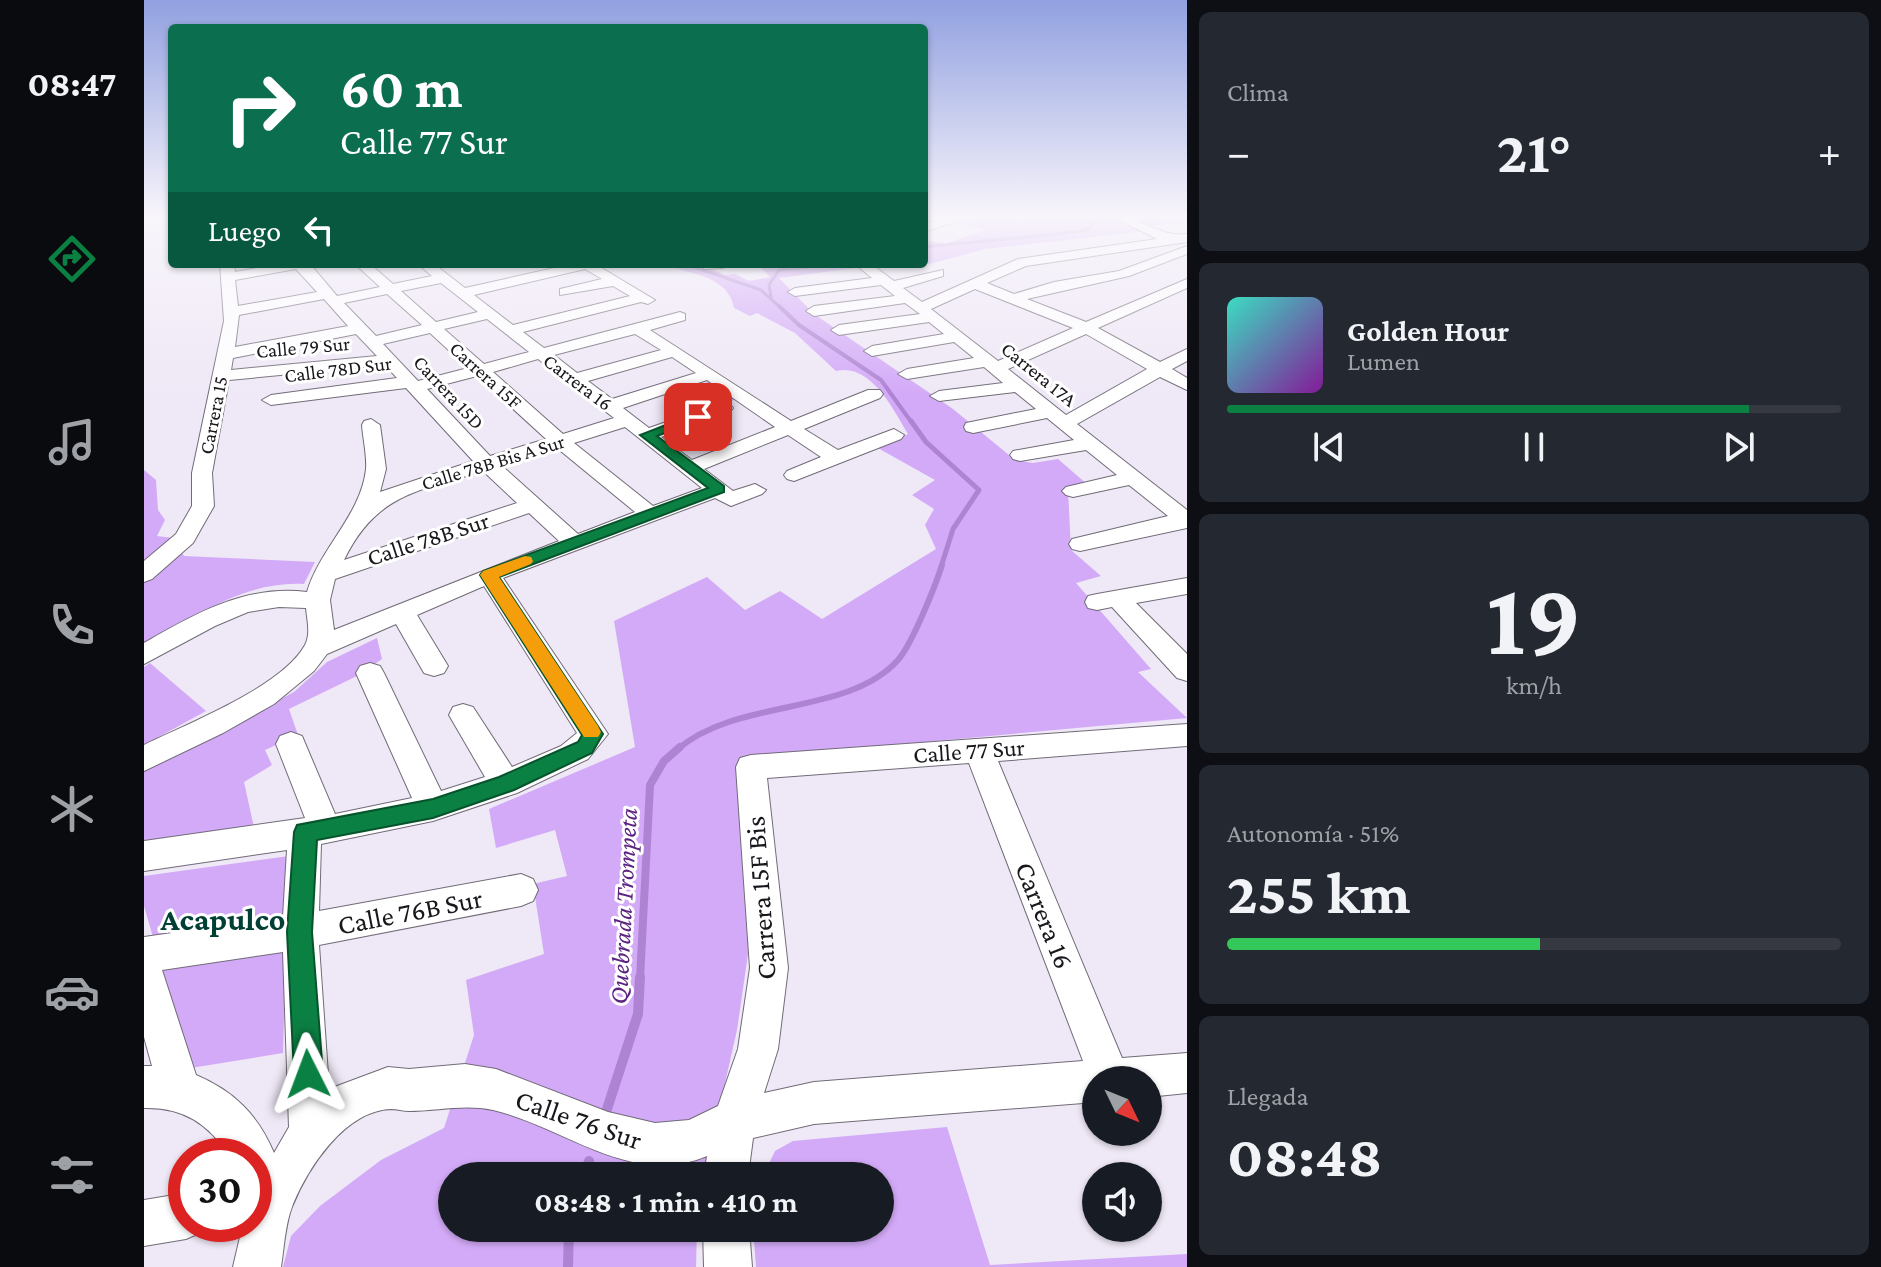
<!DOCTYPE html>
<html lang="es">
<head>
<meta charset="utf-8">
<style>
	body { margin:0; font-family:"Crimson Pro",serif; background:#242831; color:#f1f3f6; height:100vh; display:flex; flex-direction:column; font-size:30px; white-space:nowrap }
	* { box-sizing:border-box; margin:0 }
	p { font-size:26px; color:#9ea1a6 }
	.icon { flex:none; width:44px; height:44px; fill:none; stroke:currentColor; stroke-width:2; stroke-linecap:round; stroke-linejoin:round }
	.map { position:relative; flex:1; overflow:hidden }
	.sheet { display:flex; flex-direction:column; gap:12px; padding:12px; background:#0d0f14; width:694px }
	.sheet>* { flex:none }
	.hud { position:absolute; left:24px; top:24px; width:760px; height:244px; border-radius:8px; box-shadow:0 2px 6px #0004; background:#0b6e4f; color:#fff; overflow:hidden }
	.needle { width:52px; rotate:133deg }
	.controls { position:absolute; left:938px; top:1066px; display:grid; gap:16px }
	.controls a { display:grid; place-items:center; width:80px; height:80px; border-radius:50%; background:#171b24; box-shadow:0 2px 6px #0004; font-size:40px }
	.speed { position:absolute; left:24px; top:1138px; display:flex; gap:16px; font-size:40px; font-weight:700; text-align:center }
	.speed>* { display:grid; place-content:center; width:104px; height:104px; border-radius:50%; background:#171b24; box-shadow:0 2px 6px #0004; line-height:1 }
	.speed .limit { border:12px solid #d22; background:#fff; color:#111 }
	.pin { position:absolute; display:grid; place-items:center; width:68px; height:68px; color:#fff; margin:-34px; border-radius:16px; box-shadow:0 4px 12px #0006 }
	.me { position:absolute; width:88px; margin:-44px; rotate:357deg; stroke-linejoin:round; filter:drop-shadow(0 0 6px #0008) }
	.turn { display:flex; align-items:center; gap:28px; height:168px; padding:0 40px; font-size:36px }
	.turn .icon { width:104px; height:104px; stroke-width:2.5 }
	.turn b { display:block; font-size:56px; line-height:68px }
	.then { display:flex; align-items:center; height:76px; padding:0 40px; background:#0003; gap:16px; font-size:30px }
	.big { font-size:60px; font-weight:700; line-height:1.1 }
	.sheet .widget { flex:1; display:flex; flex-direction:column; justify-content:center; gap:12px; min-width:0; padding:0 28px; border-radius:12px; background:#242831 }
	.sheet .dial { align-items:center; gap:0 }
	.dial b { font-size:104px; line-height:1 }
	.song { display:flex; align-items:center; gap:24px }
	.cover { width:96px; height:96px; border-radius:12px; background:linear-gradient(135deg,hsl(170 70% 55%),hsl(290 70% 35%)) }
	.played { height:8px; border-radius:4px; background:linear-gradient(90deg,#0b8043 85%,#363941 85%) }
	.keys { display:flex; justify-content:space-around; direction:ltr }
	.heat { display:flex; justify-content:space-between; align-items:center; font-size:44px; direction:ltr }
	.charge { height:12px; border-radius:6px; background:linear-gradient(90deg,#34c759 51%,#363941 0) }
	.trip { position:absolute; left:294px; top:1162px; width:456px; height:80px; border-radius:40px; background:#171b24; box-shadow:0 2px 6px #0004; font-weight:700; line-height:80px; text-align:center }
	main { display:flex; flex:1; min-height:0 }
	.dock { display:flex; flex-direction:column; width:144px; justify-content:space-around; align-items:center; background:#090b0e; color:#9ea1a6 }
	.dock .icon { width:56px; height:56px }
	.dock .on { color:#0b8043 }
	.dock b { font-size:36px; color:#f1f3f6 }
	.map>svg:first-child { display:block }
</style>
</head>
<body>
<main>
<nav class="dock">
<b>08:47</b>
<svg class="icon on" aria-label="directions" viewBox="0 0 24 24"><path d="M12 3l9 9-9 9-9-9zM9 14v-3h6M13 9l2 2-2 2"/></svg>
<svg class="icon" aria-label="music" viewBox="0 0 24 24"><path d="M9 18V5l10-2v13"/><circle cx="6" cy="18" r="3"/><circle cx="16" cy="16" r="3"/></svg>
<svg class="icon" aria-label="phone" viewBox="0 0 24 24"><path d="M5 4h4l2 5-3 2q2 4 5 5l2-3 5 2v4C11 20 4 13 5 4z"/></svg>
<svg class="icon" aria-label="climate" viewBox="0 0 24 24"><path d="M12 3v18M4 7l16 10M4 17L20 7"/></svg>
<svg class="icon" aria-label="car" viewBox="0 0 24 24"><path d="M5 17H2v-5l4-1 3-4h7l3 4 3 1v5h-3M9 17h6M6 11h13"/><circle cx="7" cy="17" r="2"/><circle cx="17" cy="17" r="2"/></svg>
<svg class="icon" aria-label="filters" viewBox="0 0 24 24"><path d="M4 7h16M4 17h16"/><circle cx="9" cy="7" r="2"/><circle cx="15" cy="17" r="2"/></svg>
</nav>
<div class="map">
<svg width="1043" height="1267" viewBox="0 0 1043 1267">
	<rect width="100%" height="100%" fill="#efe8f6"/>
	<path fill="#d3aaf7" d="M834 217H1033L1040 222 995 227 1003 231 841 249 786 264 780 263V241L803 243 842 230 815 223Z
		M520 264H556L581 275 591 274 605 281 626 277 617 268 639 264H705L712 268 635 278 670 314 809 409 871 460 889 463 914 459 944 485 924 490 927 550 957 576 932 583 1007 669 994 672 1043 718 605 758V947L593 1030 560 1176H308V1228H553L552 1267H139L147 1236 176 1206 237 1160 300 1128 330 1035 322 980 400 954 389 884 423 876 411 830 352 848 345 809 491 747 470 621 563 577 601 610 636 591 678 619 792 549 781 525 790 509 768 495 791 480 732 447 764 434C749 409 727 363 692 371L651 333 613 313 606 316 590 308C584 275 547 275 520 264Z
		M567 381 593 399 547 414 521 396Z
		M0 470 12 480 14 510 21 520 13 536 29 538 40 556 171 562 160 584C99 581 49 617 0 648Z
		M233 638 238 659 215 675 145 709 154 735 121 750 128 765 100 782 111 832 0 849V770L150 692 183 662Z
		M6 663 62 711 0 745V667Z
		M145 856 139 1053 47 1068 0 906V876Z
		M803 1127 846 1265 1043 1254V1267H612L609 1228H736V1176H619L631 1151 649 1141Z"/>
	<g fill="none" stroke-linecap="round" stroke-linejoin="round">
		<path stroke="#af83d4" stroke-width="3" d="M780 247 932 232 945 229 954 217
			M541 264 617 290 637 308
			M627 297 625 285 635 270 691 264"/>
		<path stroke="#af83d4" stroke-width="4" d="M635 306 655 325 737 380 768 423"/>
		<path stroke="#af83d4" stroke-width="5" d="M767 421 782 442 835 490 809 529 797 567"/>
		<path stroke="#af83d4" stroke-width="6" d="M534 749C593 698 704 716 754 660 768 644 791 587 798 565"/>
		<path stroke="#af83d4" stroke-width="8" d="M496 979 506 785 520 761 536 747"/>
		<path stroke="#af83d4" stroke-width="10" d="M462 1112 494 1014 496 977
			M440 1176 445 1161
			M424 1267 425 1228"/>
		<defs>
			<path id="minor" d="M808 217H826L780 232V224Z
				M970 217C997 216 1016 238 1043 234V242L882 266 843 283 870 294 910 282 975 271 1043 246V254L985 276 883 299 942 322 1043 279V288L954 328 1016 362 1043 349V361L1028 369 1043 378V390L1016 377 933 424 1043 510V528L936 551 928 549 925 544 928 539 1024 516 985 485 929 497 922 495 918 491 922 487 973 475 942 450 876 461 869 459 866 455 869 451 930 440 903 418 829 433 822 431 820 427 822 423 892 409 871 392 795 401 786 396 795 391 859 383 840 367 763 379 754 374 763 369 830 358 810 342 728 356 720 351 728 346 800 334 785 322 695 335 687 330 695 325 776 314 761 303 670 316 662 311 670 306 751 296 737 285 651 296 644 292 651 288 728 278 711 264H727L750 281 799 270V276L759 288 778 302 874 259 1013 239ZM831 289 929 328 854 361 787 309ZM942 334 1003 369 922 415 864 369Z
				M76 264H90L91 272 135 264H166L193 296 236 287 211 264H226L249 284 288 276 274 264H290L321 288 428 264H451L511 300 504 304 497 302 379 332 400 348 536 312 541 314V320L506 330 647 421 724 390H736L739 394 736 398 660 429 694 450 750 429 760 435 757 439 650 481 643 479 640 475 643 471 677 457 644 435 560 469 589 491 611 484 622 490 618 494 587 506 571 498 359 578 464 734 444 759 373 793 289 821 177 844 175 911 377 874 389 879 394 890 389 901 377 906 175 945 185 1089 244 1067 265 1069 321 1064 352 1069 464 1112 511 1123 545 1120 574 1106 594 1049 606 968 592 767 596 758 607 755 1043 724V746L854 761 978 1058 1043 1053V1093L1004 1097V1080H952V1102L670 1124 609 1138 604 1176H560L563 1156C487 1188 421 1127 349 1110 320 1104 294 1111 265 1111 259 1111 253 1109 247 1109 200 1111 163 1169 148 1207 141 1225 140 1248 137 1267H89L99 1224H110V1186L117 1175 110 1177V1156H86C64 1124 40 1107 0 1108V1066H8L0 1037V937L139 917 143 850 0 871V841L161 818 132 744 136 736 147 732 158 736 191 814 268 798 212 673 216 666 226 663 236 666 240 673 297 791 341 777 305 715 309 707 319 704 329 707 368 767 417 746 433 733 340 586 273 615 304 666 300 673 290 676 280 673 252 624 183 654 170 671 130 704 79 733 0 771V745C43 724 138 687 161 645 167 634 163 620 162 608L135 607 104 612 71 626 0 664V643C50 614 103 584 163 592 176 548 217 515 222 469 223 455 219 439 218 425L220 421 227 419 236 425 242 469 236 492 329 461 262 388 127 405 118 400 127 395 253 378 241 365 85 380 68 473 70 506 49 543 8 579 0 582V561L32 534 48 506V473L80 321ZM152 269 173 292 94 306 91 280ZM441 269 458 279 416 289V295L469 286 486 296 369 325 330 295ZM297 283 334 312 292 322 257 291ZM243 294 278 325 232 336 200 303ZM180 299 204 326 91 347 95 315ZM343 319 385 352 340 364 300 329ZM286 333 324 368 274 381 239 344ZM212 334 233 356 87 370 89 358ZM491 334 517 350 433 373 410 355ZM528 357 552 373 468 399 444 381ZM394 359 470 418 419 434 349 372ZM333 376 402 439 346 456 283 389ZM563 380 631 427 548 460 517 437 586 412 589 408 586 404H574L505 428 479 408ZM481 427 558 488 509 506 430 443ZM413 448 491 512 434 534 357 465ZM339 471 373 503 200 560C232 494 274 491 339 471ZM385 513 415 541 190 630 186 600 191 579ZM825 763 939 1061 670 1082 620 1093 634 1049 644 968 623 778ZM139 952 145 1127 130 1153C114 1115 90 1091 52 1075L18 970Z
				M560 264H586L579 268 560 269Z
				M1043 578V594L992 603 1043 654V681L1033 678 968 607 953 610 944 608 941 602 944 596 953 594Z
				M42 1193V1224H62L58 1232 42 1239 0 1246V1200Z
				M559 1228H605L608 1267H560Z"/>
		</defs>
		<use href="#minor" stroke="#716b77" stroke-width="2"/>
		<use href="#minor" fill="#fff" fill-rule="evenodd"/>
	</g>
	<linearGradient id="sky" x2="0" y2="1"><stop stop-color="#91a0e0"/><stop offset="0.55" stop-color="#f8f5fb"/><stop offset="1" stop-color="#f8f5fb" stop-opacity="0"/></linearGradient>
	<rect width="1043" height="394" fill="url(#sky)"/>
	<path fill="#0b8043" stroke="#07532c" stroke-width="2" d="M550 414 561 417 513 436 580 486V492L355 577 459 734 448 753 370 790 289 818 173 840 168 932 179 1074 174 1084 164 1088 154 1084 150 1074 143 932 150 832 153 825 289 799 355 777 434 742 438 735 336 575 339 571 564 488 496 435Z"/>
	<path fill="#f59e0b" d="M381 556 387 557 389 561 387 564 355 577 454 726 457 732 454 737H440L336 575 339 571Z"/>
	<g text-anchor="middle" stroke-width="6" stroke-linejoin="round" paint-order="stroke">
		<g font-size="20" fill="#19171c" stroke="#fff">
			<text transform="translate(159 347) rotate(-5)" y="7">Calle 79 Sur</text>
			<text transform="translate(194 369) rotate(-7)" y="7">Calle 78D Sur</text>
			<text transform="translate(895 374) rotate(39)" y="7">Carrera 17A</text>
			<text transform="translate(342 375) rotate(42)" y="7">Carrera 15F</text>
			<text transform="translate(434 382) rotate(37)" y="7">Carrera 16</text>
			<text transform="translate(305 392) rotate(47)" y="7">Carrera 15D</text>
			<text transform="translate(69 415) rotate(-79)" y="7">Carrera 15</text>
			<text transform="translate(349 462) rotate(-17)" y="7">Calle 78B Bis A Sur</text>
		</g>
		<g font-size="24" fill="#19171c" stroke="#fff">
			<text transform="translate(284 539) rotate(-18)" y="8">Calle 78B Sur</text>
			<text transform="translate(825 751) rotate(-4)" y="8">Calle 77 Sur</text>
		</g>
		<g font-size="26" font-style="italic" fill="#5c2282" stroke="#fff">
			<text transform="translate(479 906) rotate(-87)" y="9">Quebrada Trompeta</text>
		</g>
		<g font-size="28" fill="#19171c" stroke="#fff">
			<text transform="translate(616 898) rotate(-94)" y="10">Carrera 15F Bis</text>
			<text transform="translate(266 911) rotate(-11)" y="10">Calle 76B Sur</text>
			<text transform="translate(901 915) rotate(68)" y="10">Carrera 16</text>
			<text transform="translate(435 1119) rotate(19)" y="10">Calle 76 Sur</text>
		</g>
		<g font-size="32" font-weight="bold" fill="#013e34" stroke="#fff">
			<text x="79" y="930">Acapulco</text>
		</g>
	</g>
</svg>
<div class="controls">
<a><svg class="needle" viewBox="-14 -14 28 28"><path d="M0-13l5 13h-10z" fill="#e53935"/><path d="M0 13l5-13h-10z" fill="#9ea1a6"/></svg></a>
<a><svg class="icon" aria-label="sound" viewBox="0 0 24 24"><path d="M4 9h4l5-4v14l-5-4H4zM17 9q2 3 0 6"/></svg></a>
</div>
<div class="speed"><div class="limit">30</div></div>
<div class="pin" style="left:554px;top:417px;background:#d93025"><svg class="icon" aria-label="arrive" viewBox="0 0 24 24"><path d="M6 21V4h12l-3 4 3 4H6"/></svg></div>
<svg class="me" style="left:164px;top:1074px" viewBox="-20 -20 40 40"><path d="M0-17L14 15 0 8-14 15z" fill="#0b8043" stroke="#fff" stroke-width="4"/></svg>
<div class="trip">08:48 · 1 min · 410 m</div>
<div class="hud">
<div class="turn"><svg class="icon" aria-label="right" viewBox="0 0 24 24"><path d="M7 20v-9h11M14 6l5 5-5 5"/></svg><div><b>60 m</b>Calle 77 Sur</div></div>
<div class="then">Luego<svg class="icon" aria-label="left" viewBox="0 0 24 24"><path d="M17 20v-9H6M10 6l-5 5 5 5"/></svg></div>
</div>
</div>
<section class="sheet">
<div class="widget"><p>Clima</p>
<div class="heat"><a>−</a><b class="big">21°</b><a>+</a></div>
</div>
<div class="widget">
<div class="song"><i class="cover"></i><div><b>Golden Hour</b><p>Lumen</p></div></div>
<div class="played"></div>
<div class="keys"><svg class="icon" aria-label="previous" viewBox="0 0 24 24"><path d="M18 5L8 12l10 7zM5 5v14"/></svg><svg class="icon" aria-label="pause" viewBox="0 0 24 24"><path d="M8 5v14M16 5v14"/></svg><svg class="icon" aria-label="next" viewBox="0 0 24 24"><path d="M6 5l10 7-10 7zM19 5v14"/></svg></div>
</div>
<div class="widget dial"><b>19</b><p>km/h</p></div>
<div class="widget"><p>Autonomía · 51%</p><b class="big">255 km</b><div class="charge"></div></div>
<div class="widget"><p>Llegada</p><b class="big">08:48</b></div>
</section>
</main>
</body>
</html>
